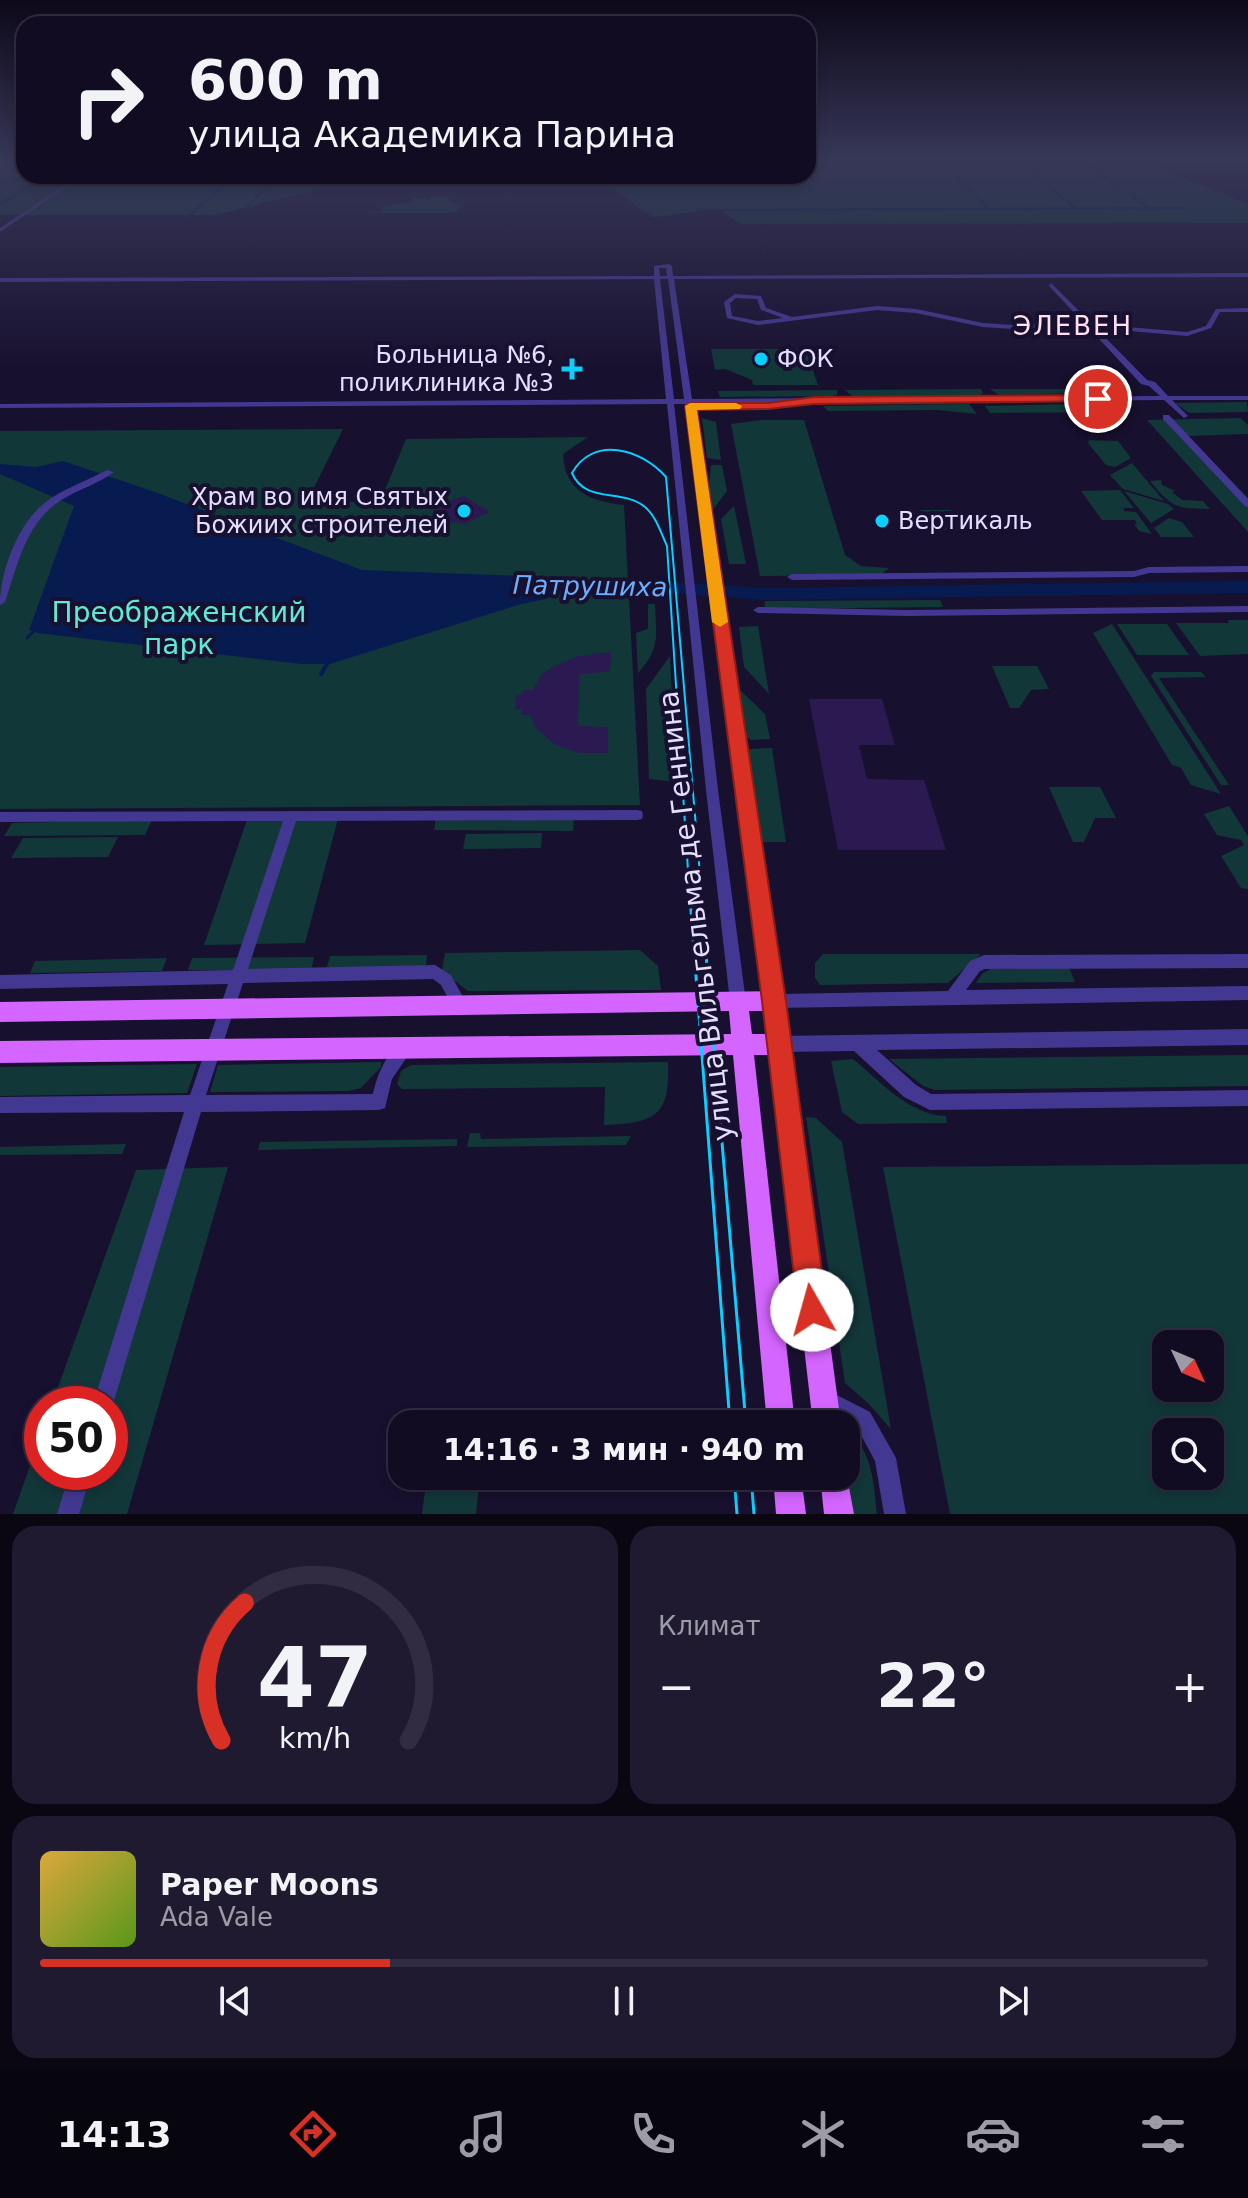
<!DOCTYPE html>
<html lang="ru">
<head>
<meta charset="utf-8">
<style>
	body { margin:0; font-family:"DejaVu Sans",sans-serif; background:#1f1a30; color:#f1f3f6; height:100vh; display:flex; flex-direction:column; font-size:30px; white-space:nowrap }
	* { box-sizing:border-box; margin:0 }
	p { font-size:26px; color:#9c9ba6 }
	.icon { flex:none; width:44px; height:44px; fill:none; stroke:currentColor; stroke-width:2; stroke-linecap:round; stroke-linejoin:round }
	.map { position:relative; height:1514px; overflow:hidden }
	.details { display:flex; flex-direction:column; gap:12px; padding:12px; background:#0a0713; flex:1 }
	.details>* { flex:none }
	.guide { position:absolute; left:16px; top:16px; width:800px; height:168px; border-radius:24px; box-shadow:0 4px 12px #0003,0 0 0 2px #312c41; background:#120c23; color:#f1f3f6; overflow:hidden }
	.needle { width:52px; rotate:134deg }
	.buttons { position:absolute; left:1152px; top:1330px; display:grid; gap:16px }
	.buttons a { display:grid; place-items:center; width:72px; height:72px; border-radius:16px; background:#120c23; box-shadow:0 4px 12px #0003,0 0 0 2px #312c41; font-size:40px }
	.speed { position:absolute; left:24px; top:1386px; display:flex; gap:16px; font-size:40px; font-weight:700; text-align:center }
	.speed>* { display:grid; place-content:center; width:104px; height:104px; border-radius:50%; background:#120c23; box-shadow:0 4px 12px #0003,0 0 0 2px #312c41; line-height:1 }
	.speed .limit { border:12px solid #d22; background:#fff; color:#111 }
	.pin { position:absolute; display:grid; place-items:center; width:68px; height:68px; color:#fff; margin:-34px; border:4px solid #fff; border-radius:50%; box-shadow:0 2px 8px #0007 }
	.me { position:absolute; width:88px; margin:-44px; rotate:353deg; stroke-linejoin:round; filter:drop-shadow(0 0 6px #0008) }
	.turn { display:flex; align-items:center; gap:28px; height:168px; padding:0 40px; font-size:36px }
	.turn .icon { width:104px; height:104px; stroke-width:2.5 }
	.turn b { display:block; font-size:56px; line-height:68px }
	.big { font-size:60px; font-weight:800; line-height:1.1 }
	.details .card { flex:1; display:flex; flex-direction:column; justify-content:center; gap:12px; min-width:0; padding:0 28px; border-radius:24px; background:#1f1a30 }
	.details .dial { align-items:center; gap:0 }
	.dial svg { height:208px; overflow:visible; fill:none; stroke:#312c41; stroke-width:7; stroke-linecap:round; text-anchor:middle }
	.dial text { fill:#f1f3f6; stroke:none }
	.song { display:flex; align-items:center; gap:24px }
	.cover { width:96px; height:96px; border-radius:12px; background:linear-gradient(135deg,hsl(40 70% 55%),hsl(90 70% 35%)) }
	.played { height:8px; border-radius:4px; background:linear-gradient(90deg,#d93025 30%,#312c41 30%) }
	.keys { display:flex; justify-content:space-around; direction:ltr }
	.heat { display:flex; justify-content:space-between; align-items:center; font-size:44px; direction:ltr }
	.details .tiles { flex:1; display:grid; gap:12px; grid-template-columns:1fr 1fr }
	.card:last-child { grid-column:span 2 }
	.trip { position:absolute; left:388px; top:1410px; width:472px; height:80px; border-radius:24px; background:#120c23; box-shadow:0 4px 12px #0003,0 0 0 2px #312c41; font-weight:800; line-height:80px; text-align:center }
	.tab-bar { display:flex; height:128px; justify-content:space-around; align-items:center; background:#07050e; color:#9c9ba6 }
	.tab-bar .icon { width:56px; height:56px }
	.tab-bar .selected { color:#d93025 }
	.tab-bar b { font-size:36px; color:#f1f3f6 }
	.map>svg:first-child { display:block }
</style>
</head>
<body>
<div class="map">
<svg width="1248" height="1514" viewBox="0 0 1248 1514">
	<rect width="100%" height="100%" fill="#18102f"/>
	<path fill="#123739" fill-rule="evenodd" d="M0 159H24V176H376L214 215H0Z
		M808 159H1138L1248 204V223L741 224 718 209 652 217 613 189 601 188 575 176H808Z
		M430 197H449L448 201 462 206 456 212 447 213H366L383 211V206L412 202 413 198H427L428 201Z
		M711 349H805L818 385H753L752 380 725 369 715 370Z
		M981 389 983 393 980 395 852 396 845 390Z
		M990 389H1122L1125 392 999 395Z
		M837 390V395L833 396 720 397 718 391Z
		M1247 402 1248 412 1189 413 1175 403Z
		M1119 403 1132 412 990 413 985 406Z
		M969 404 977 414 937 410 828 411 823 406Z
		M702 418 716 422 721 460 707 458Z
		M1240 418 1248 425V434L1188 436 1248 498V532L1147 420Z
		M761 420H804L845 555 861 566 889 568 880 575 760 576 731 424Z
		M343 429 307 502H380L406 439 588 437 563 454C565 492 590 501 624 505L640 805 0 809V431Z
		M1089 440 1118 441 1131 458 1115 467 1106 465 1088 443Z
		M1132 463 1164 501 1123 489 1110 475Z
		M711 465H722L727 491 711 512 708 493Z
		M1161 480 1162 485 1175 491 1172 492 1182 500 1203 501 1210 509C1176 509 1171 507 1150 481Z
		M1120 490 1134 508H1124V511L1136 512 1152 534 1139 531 1134 524H1137L1135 520H1102L1081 491Z
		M1124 491 1168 504 1174 509 1151 523Z
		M734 506 746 564H729L721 519Z
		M920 510H951L960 530H927Z
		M1169 518 1182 522 1194 537H1161L1154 528Z
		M940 600 943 607 764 609 765 601Z
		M648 604H655C656 636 661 648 638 673L636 633 648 629Z
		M1228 620H1248V654L1200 656 1176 623H1229Z
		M1112 624 1221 794 1191 785 1181 768 1172 765 1093 633Z
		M1117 624H1167L1189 655H1137Z
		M758 626 769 694 744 667 739 627Z
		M670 656 676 782 649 779 646 689Z
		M992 666H1037L1049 689 1031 690 1019 708H1010Z
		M1154 672H1201L1206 677 1159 678 1229 785H1221L1151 676Z
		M737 687 765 714 770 739 751 740 743 734Z
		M772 748 786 842H758L745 753 750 749Z
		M1049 787H1100L1116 818H1095L1084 842H1073Z
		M1229 806 1248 836V889L1241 888 1221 856 1244 845 1241 840 1217 835 1204 814Z
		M574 816 573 831 434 830 436 818Z
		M338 819 305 943 204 945 247 820Z
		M152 820 145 835 4 836 12 823Z
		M542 833 541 848 463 849 466 834Z
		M118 837 108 857 11 858 23 838Z
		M640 950 658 966 661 990 468 991 442 971 445 953Z
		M823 954H981L948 983 820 985 815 978V963Z
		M427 955 426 968 326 970 330 956Z
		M314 957 311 970H188L192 958Z
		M167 958 162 971 30 973 35 961Z
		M1069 967 1075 982 976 983 983 973 991 969Z
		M1248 1055V1086L935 1090 923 1086 889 1059Z
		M853 1059C880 1081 909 1115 946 1116L947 1123 858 1124 842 1112 831 1061Z
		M381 1062V1067L361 1088 349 1091 210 1092 218 1065Z
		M668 1062C670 1116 656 1123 604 1125L605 1087 402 1089 397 1084 401 1071 411 1065Z
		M197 1064 187 1093 0 1096V1067Z
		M806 1117 816 1118 842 1142 891 1429 869 1404 845 1383Z
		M470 1133H480L481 1139 631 1136 626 1145 467 1147Z
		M457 1139V1146L258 1150 260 1142Z
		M126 1144 122 1154 0 1155V1147Z
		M1248 1164V1514H950L883 1167ZM1166 1344H1210V1388H1166ZM1210 1432V1476H1166V1432Z
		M228 1167 127 1514H13L42 1432V1472H110V1404H52L136 1170Z
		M846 1434C873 1444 874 1490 877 1514H852L846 1471Z
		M427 1476H480L476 1514H422Z"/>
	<path fill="#071b51" d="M63 461 152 491 362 570 549 577 561 581 652 582 653 591 619 588 564 589 546 599 521 604 330 664H301L38 633 29 630 74 506 0 474V464L36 467Z"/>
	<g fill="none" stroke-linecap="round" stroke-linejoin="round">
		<path stroke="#071b51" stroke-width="2" d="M1024 165 1037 176
			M946 166 989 209
			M1089 166 1122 189
			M341 181 346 176
			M1044 182 1075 208
			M1131 195 1148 208
			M0 204 46 176
			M696 210 1186 208
			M242 212 277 176
			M186 219 233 176"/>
		<path stroke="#071b51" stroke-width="3" d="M27 638 37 628
			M326 666 328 662"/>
		<path stroke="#071b51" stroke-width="4" d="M321 674 327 664"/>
		<path fill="#071b51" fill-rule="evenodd" d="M623 579 765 588 1248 581V593L765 600 616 589 613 585 616 581Z"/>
	</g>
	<path fill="#2b1a51" d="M464 496 490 512 464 524 456 522 437 525 439 509 451 500Z
		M611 652 610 671 579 675 578 726 608 727V753H579L554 744 535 727 530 715H521L522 709H515L516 695H522L523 690H533L542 674 553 667 578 656Z
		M809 699H882L895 745H859L867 779 924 780 946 850H838Z"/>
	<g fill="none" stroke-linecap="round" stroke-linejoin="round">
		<path fill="#433891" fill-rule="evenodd" d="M78 176H83L0 232V228Z
			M669 264 672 266 673 276 1248 273V277L674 279 692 399 1160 396 1149 386 1141 384 1088 327 1072 326 1013 329 983 327 916 313 877 310 758 325 727 318 724 302 735 294 761 296 766 308 792 317 877 306 916 309 983 323 1013 325 1084 323 1049 286 1051 283 1092 324 1187 332 1206 326 1216 309 1248 308V312H1220L1211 328 1187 336 1096 328 1147 380 1155 382 1168 396H1248V400H1172L1188 416 1184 418 1164 400 692 404 780 994 948 991 970 961 984 955 1248 954V968L985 969 980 971 966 990 1248 986V1000L774 1008 769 1006 685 404H674L718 790 746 1002 743 1007 738 1009 733 1007 730 1002 706 790 667 404 0 408V404L666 399 654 279 0 282V278L654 276V266ZM659 268H666L667 276H660ZM660 279H668L684 399H674ZM736 298 757 299 761 310 783 318 758 321 732 316 730 303Z
			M1163 415H1169L1248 499V507L1245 506 1163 419Z
			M107 470 114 472C99 483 80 489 63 499 26 521 18 564 5 602L0 605C0 573 16 529 40 507 58 490 85 482 107 470Z
			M1248 566V572L1149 573 1134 577 792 580 787 577 792 574 1134 571 1149 567Z
			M1248 606V612L907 616 758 613 753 610 758 607 907 610Z
			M637 810 642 811 643 815 642 819 637 820 296 821 248 969 435 965 451 975 468 1006 465 1011 460 1013 455 1011 441 985 433 979 243 983 206 1095 373 1094C377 1075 387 1050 405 1040L411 1042 413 1048 392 1079 385 1108 379 1110 201 1112 113 1404 110 1411V1404H93L184 1112 0 1113V1097L190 1095 228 984 0 989V975L233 970 283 821 0 822V812Z
			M1248 1029V1045L877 1050 916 1085 931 1094 1248 1090V1106L930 1110 904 1097 854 1051 779 1052 773 1050 771 1044 773 1038 779 1036Z
			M825 1389 870 1412 896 1458 906 1514H884L875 1461 856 1426 818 1406 815 1399 818 1392Z
			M70 1472H92L79 1514H57Z"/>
		<path fill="#d465ff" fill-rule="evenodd" d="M774 991 781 994 784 1001 841 1424H813L770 1055H754L795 1424H767L733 1055 0 1063V1041L731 1034 729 1011 0 1022V1002ZM749 1011H765L768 1034H752Z
			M846 1471 854 1514H824L820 1476H846Z
			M773 1476H801L806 1514H776Z"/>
		<path stroke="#0acfff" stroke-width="2" d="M689 886 667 546C661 533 656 516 645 507 622 488 585 504 572 473 594 435 641 449 666 477L701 886"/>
		<path stroke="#0acfff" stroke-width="3" d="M689 884 730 1424
			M700 884 746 1424
			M734 1476 737 1514
			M751 1476 754 1514"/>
	</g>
	<linearGradient id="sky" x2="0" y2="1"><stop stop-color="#0d091a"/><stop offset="0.43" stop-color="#373758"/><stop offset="1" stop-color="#373758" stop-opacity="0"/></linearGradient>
	<rect width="1248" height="371" fill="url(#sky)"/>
	<path fill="#d93025" stroke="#8d1f18" stroke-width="2" d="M1098 395 1102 396V401L814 404 768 409 697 410 786 1001 827 1310 822 1321 812 1325 802 1321 798 1310 762 1001 685 406 690 403H768L814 397Z"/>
	<path fill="#f59e0b" d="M736 403 742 406 740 409 697 410 728 622 720 627 712 622 685 406 690 403Z"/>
	<g fill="#0acfff" stroke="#18102f" stroke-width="3">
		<circle cx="761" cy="359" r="8"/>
		<path d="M568 357h8v8h8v8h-8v8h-8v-8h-8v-8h8z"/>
		<circle cx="464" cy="511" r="8"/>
		<circle cx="882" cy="521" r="8"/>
	</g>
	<g text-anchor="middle" stroke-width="8" stroke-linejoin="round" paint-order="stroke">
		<g font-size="24" fill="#e4deff" stroke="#18102f" text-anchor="end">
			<text x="554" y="363">Больница №6,<tspan x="554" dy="28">поликлиника №3</tspan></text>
			<text x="777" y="367" text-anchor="start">ФОК</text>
			<text x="448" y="505">Храм во имя Святых<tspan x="448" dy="28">Божиих строителей</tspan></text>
			<text x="898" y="529" text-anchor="start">Вертикаль</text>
		</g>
		<g font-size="26" letter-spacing="2" fill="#ffe0f1" stroke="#18102f">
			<text x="1073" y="335">ЭЛЕВЕН</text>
		</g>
		<g font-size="26" font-style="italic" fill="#6cadff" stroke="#18102f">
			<text transform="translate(590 586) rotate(1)" y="9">Патрушиха</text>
		</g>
		<g font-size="28" fill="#5fead4" stroke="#18102f">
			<text x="179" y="622">Преображенский<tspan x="179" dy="32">парк</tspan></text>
		</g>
		<g font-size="28" fill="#e4deff" stroke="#18102f">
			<text transform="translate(695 916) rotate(-97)" y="10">улица Вильгельма де Геннина</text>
		</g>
	</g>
</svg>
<div class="buttons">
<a><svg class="needle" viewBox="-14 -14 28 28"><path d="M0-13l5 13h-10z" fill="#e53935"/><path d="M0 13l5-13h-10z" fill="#9c9ba6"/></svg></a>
<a><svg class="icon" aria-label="search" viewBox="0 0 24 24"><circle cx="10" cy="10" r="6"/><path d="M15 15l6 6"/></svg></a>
</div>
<div class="speed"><div class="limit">50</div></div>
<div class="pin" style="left:1098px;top:399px;background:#d93025"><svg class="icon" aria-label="arrive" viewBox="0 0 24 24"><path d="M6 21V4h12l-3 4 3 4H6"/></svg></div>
<svg class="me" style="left:812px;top:1310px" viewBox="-20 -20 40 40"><circle r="19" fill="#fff"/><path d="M0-13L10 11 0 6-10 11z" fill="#d93025"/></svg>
<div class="trip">14:16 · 3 мин · 940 m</div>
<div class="guide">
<div class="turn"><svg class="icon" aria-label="right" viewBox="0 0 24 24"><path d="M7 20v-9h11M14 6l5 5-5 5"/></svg><div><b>600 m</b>улица Академика Парина</div></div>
</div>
</div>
<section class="details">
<div class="tiles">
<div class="card dial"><svg viewBox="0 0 100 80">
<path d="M14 69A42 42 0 1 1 86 69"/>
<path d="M14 69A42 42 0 0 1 23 16" stroke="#d93025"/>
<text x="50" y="56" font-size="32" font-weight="700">47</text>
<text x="50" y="72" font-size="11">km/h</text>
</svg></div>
<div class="card"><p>Климат</p>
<div class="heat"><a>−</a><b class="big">22°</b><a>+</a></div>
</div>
<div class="card">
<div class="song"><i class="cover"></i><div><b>Paper Moons</b><p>Ada Vale</p></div></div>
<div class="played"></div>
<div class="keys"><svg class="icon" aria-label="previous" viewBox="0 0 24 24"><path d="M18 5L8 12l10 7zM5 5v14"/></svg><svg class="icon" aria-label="pause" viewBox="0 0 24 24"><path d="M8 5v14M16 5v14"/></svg><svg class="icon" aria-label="next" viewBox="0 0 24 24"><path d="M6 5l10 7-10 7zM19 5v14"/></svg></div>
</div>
</div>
</section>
<nav class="tab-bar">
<b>14:13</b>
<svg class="icon selected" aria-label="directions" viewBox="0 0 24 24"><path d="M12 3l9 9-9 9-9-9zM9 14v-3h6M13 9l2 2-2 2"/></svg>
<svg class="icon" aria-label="music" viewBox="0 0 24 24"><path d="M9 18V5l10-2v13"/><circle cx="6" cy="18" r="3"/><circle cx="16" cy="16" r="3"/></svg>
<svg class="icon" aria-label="phone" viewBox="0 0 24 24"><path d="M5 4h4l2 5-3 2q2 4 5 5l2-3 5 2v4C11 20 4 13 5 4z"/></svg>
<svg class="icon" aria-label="climate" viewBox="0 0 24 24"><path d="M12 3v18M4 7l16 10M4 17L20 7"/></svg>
<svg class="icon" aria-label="car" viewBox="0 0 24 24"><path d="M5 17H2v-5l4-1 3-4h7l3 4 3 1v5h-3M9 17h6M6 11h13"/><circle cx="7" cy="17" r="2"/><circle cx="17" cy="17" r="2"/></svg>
<svg class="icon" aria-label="filters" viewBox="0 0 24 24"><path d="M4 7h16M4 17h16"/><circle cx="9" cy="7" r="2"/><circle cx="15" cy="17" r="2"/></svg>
</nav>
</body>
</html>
